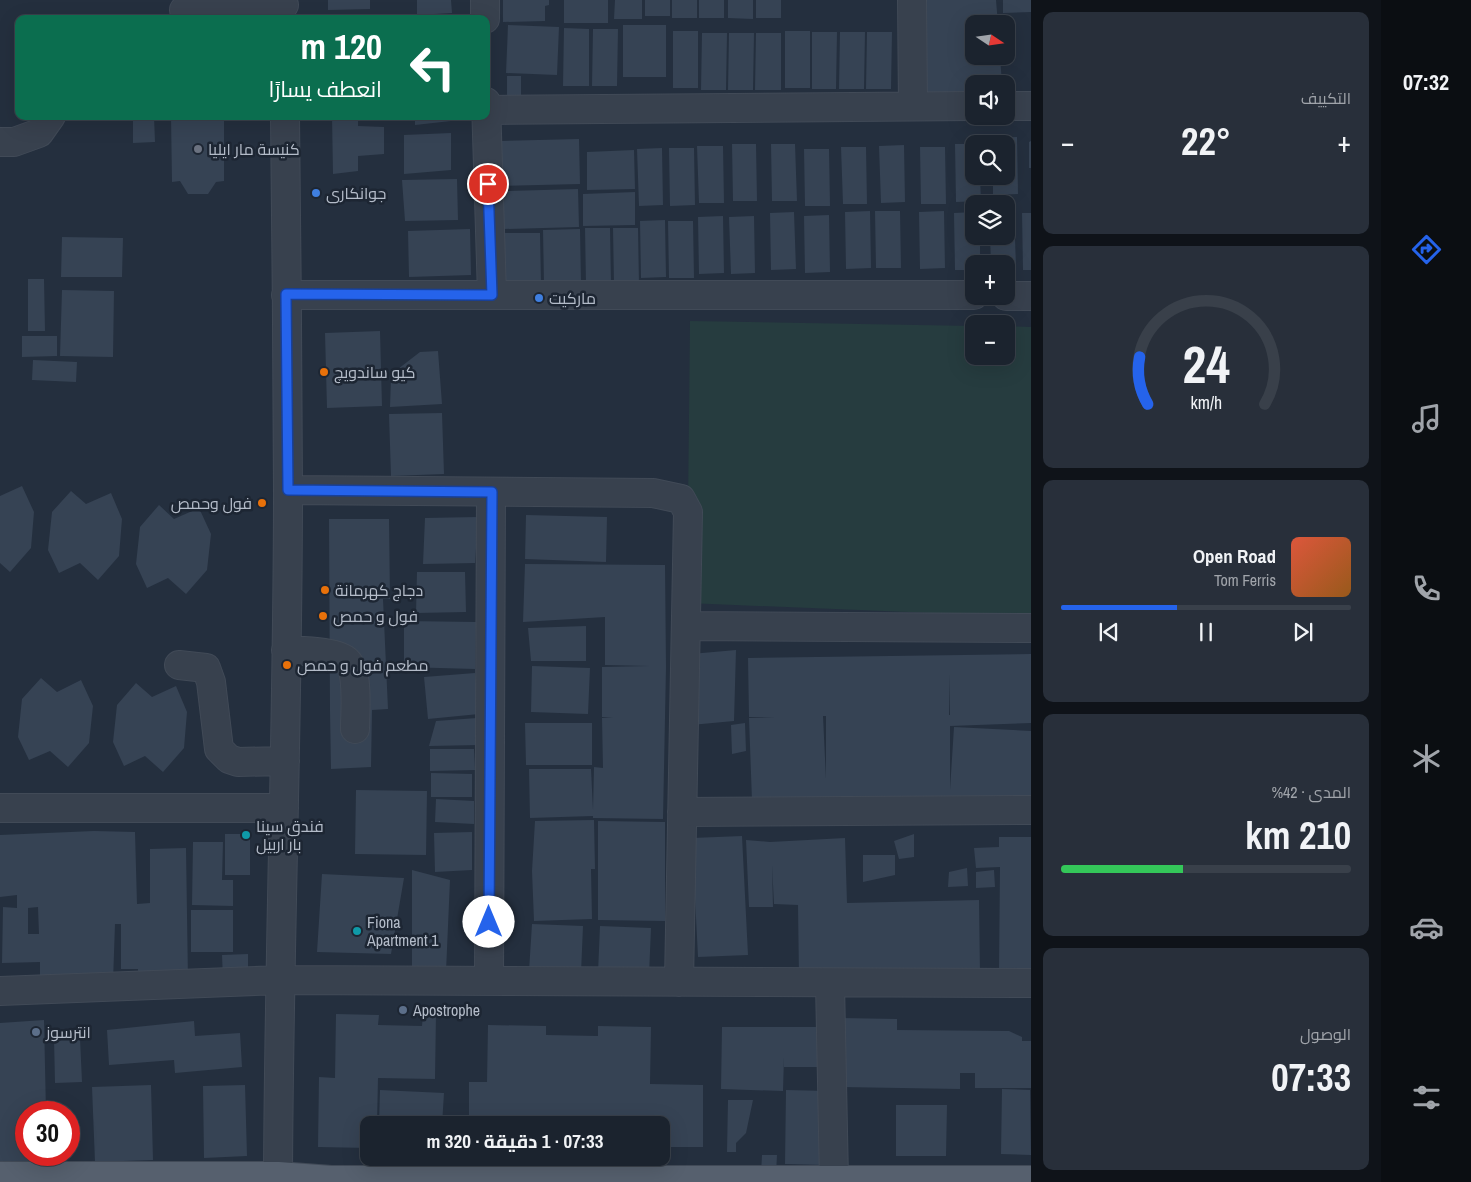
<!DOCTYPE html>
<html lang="ar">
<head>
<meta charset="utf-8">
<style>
	body { margin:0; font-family:"Archivo Narrow",Cairo,sans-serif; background:#282f3a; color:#f1f3f6; direction:rtl; height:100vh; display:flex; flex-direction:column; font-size:19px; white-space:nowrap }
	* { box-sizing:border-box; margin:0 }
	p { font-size:16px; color:#a0a4aa }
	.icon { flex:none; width:28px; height:28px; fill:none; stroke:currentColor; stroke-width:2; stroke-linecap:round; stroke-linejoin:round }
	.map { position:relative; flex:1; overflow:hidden; direction:ltr }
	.details { display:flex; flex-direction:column; gap:12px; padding:12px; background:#0f1319; width:350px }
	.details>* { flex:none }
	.top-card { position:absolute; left:15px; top:15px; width:475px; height:105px; border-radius:10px; box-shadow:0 5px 20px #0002,0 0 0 1px #39404a; direction:rtl; background:#0b6e4f; color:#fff; overflow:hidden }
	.needle { width:32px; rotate:103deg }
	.fabs { position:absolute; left:965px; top:15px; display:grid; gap:10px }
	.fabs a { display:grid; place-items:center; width:50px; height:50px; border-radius:10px; background:#1b232e; box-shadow:0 5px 20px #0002,0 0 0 1px #39404a; font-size:25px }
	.speed { position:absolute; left:15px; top:1101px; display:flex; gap:10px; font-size:25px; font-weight:700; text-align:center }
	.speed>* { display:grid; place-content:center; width:65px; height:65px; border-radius:50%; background:#1b232e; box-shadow:0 5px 20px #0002,0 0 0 1px #39404a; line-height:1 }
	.speed .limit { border:8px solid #d22; background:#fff; color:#111 }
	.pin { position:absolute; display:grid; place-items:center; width:42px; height:42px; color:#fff; margin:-21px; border:2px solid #fff; border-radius:50%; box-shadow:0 1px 5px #0007 }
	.me { position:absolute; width:55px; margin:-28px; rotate:0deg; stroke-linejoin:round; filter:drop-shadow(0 0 4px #0008) }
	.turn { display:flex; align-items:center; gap:18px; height:105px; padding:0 25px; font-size:22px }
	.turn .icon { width:65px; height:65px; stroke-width:2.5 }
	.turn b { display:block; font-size:35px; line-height:42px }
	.big { font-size:38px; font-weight:700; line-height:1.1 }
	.details .card { flex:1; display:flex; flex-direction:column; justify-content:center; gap:8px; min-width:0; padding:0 18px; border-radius:10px; background:#282f3a }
	.details .dial { align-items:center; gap:0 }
	.dial svg { height:130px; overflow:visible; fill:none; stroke:#39404a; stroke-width:7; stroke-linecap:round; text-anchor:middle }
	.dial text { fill:#f1f3f6; stroke:none }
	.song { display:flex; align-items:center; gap:15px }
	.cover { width:60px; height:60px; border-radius:8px; background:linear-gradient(135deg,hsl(10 70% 55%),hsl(30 70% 35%)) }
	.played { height:5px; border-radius:2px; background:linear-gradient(90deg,#2563eb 40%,#39404a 40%) }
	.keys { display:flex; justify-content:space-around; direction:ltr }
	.heat { display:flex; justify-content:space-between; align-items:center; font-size:28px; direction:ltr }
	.charge { height:8px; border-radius:4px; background:linear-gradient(90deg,#34c759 42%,#39404a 0) }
	.trip { position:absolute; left:360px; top:1116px; width:310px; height:50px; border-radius:10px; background:#1b232e; box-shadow:0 5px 20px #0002,0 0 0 1px #39404a; font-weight:700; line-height:50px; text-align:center; direction:rtl }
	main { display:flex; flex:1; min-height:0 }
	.dock { display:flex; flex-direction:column; width:90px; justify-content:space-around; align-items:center; background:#0b0e12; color:#a0a4aa }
	.dock .icon { width:35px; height:35px }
	.dock .selected { color:#2563eb }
	.dock b { font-size:22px; color:#f1f3f6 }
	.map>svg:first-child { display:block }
</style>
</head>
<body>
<main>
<nav class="dock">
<b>07:32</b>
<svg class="icon selected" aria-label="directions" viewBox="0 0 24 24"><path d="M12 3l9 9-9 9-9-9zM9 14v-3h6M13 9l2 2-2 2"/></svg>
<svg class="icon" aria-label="music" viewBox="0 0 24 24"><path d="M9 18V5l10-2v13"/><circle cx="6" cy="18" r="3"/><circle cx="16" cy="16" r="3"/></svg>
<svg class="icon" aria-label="phone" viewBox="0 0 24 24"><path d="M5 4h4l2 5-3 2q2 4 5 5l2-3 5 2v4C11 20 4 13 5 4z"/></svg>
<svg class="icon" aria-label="climate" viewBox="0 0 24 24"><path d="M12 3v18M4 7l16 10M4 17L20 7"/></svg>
<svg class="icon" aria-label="car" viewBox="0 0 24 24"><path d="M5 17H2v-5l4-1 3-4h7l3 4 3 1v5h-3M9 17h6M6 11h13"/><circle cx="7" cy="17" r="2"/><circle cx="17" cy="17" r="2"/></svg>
<svg class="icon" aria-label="filters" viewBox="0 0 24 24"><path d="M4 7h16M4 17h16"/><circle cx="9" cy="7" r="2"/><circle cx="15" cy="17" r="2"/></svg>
</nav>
<section class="details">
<div class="card"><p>التكييف</p>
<div class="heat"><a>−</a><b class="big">22°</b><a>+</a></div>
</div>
<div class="card dial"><svg viewBox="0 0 100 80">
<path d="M14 69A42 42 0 1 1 86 69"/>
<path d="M14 69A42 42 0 0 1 9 40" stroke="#2563eb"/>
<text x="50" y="56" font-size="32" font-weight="700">24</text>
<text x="50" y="72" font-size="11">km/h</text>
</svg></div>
<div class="card">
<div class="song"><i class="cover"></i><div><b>Open Road</b><p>Tom Ferris</p></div></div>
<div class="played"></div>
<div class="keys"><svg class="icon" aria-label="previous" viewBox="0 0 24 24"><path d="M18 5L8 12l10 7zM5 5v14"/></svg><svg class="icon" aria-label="pause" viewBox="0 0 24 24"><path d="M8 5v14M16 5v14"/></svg><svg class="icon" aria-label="next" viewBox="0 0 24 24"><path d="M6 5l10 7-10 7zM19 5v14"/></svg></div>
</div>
<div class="card"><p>المدى · 42%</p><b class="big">210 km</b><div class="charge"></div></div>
<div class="card"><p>الوصول</p><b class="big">07:33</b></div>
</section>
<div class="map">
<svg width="1031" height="1182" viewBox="0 0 1031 1182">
	<rect width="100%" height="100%" fill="#242f3e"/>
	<path fill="#263c3f" d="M690 321 974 326V356H1006V326L1031 327V617L687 603Z"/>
	<path fill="#364354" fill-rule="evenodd" d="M328 0H370V9L328 10Z
		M417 0H451L452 13 417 15Z
		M503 0H549V5L545 6V21L503 22Z
		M564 0H608V23H564Z
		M615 0H642V19H614Z
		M645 0H670V16H645Z
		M672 0H697V18H672Z
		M699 0H724V18H699Z
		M728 0H753V19L728 18Z
		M756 0H781V18H756Z
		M924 0H996L998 24H974V56H1000L1002 84H974V101L926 100Z
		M1003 0H1031V12L1003 13Z
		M508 25 559 27 557 75 506 73Z
		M623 25H666V77H623Z
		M564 28 589 29V86H563Z
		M593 29H618L617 86H592Z
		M673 31H698V88H673Z
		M785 31H810V88H785Z
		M812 32H837L836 89H812Z
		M840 32H865L864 89H839Z
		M867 32H892L891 89H866Z
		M702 33H727L726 90H701Z
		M729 33H754L753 90H728Z
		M756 33H781V90H755Z
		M507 76H521V103H507Z
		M133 116H154L155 142 133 143Z
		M171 116H224V181L216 182 208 194H188L180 181 172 182Z
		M230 116H247V120H230Z
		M332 116H358V126L384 127V154L358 156V171L333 174Z
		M415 116H451V121L415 125Z
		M451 133V170L404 174V135Z
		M1017 137 1018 194 993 195V176H1006V144H992V138Z
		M579 139 580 184 502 186 501 141Z
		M1031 141V168H1029V142Z
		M732 144H756L757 201H733Z
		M771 144H795L797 201H772Z
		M955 144H974V176H980L981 201 956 202Z
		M904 145 905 202 881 203 879 146Z
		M697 146H723L724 203H699Z
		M841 147H866L867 204H843Z
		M920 147H945L946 204H921Z
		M662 148 663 205 639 206 637 149Z
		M669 148H694L695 205 670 206Z
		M804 149H829L830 206H805Z
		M634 150 635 189 587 190V152Z
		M457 179 458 220 405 221 402 180Z
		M578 189 579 227 504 229V191Z
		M635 192V225L583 226V194Z
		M1006 210H1014L1016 267H1006V264H991L990 236H1006Z
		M870 211 871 268 846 269 845 212Z
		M875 211H900L901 268H876Z
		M944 211 945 268 920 269 919 212Z
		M794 212 796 269 771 270 770 213Z
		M974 212V236H980V264H974V270H955L954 213Z
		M1022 213H1031V270H1023Z
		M829 215 830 272 805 273 804 216Z
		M723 216 724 273 699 274 698 217Z
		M754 216 755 273 731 274 729 217Z
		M665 220 666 277 641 278 640 221Z
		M668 221H693L694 278H669Z
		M585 228H610L611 285H586Z
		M613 228H638L639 285H614Z
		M470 229 471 275 409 277 408 231Z
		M580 229 581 284H544L543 230Z
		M503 233H540L541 284 504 285Z
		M62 237 123 238 122 277H61Z
		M28 279H44L45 331H28Z
		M62 290 114 291 113 357 60 356Z
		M380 331 382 406 327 408 325 333Z
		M22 336H57V356L22 357Z
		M438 351 442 404 390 407 391 378 398 369 420 352Z
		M33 360 77 362 76 382 32 380Z
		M442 413 444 474 391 476 389 414Z
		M22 486 34 512 31 548 10 572 0 563V496Z
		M71 491 86 504 111 493 122 519 119 556 98 580 80 563 59 573 48 550 52 512Z
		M159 505 174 519 199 508 211 534 207 570 186 594 168 578 147 588 136 564 140 527Z
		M526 515 607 517 606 562 525 559Z
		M478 517 475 563 423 564 425 518Z
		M329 519H389L390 599H383L388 709 372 710 371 767 331 769 330 711H341H330Z
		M525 564 665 565 666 667 663 819 593 818V816L530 818 529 769H591L593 810 594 767 603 768 602 718H613L602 717V667L649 666 605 665V617L523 622Z
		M417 572H465L466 612 416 613Z
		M404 621 476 622 475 669 404 667Z
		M586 626V661H531L528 628Z
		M736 650 734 721 691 725V654Z
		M1031 654V723L950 726V790L954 727 1031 731V801H752L749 718 775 717H749L748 658ZM949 674 950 715H949ZM823 716H826V779Z
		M532 666 590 668 588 714 531 712Z
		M475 673 479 714 428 719 424 677Z
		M41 678 57 692 81 680 93 706 89 743 68 767 50 751 29 760 18 737 22 699Z
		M136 683 152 697 176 686 187 712 184 748 163 772 145 756 124 766 113 742 117 705Z
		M477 718 479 745 429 746 436 721Z
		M525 723H592V765H526Z
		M745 723 746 751 732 754 731 725Z
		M430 749H474L475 770 430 771Z
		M431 773 472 774V797H431Z
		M356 790 427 791 426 855 355 854Z
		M436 799 474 801V824L435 822Z
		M594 820 595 869H591L592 919 534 921 532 871 535 821Z
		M598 821 665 822V921L598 920Z
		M94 831 135 832 137 904 150 903V849L186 848 188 980H138V969H121V924H115L113 982 40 983V962L2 963 3 907 17 908V895L0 897V835ZM38 907 39 934H28V908Z
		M472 832V870L435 872 434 833Z
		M225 834H250V875H225Z
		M914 834V857L899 859 894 841Z
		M742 836 748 955 698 957 692 838Z
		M999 837H1031V972H999L1000 867 976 868 974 848 999 847Z
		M845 838 847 903 979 900 980 974 799 978 798 905 774 904 772 865 773 907H749L746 840 770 842Z
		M193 842H223L222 880H233V906L192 905Z
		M863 855H895V875L863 882Z
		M967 868 968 886 948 887 949 872Z
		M412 870 450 880 446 972H412Z
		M994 870 995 887 976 888V872Z
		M322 874 404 878 391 954 317 952Z
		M191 910H233V952H191Z
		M532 924 583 926 581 973 529 971Z
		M600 926 651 928 649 975 598 973Z
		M248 954V979L223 980 222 955Z
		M423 1013H436L435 1079 378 1078 377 1125H369V1148L318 1147 319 1077 335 1078 336 1014 379 1015 378 1025 422 1026Z
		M841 1018 897 1019V1030L1009 1031 1022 1037V1041H1031V1088H975V1073H960V1089L841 1087Z
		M44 1020 46 1112H26V1155H46V1168H0V1023Z
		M194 1021 195 1036 240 1033 242 1067 175 1073 174 1060 109 1065 107 1030Z
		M488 1025 546 1026V1035L598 1036V1026L651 1027 650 1084 703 1085V1147H661V1125H469V1082H487Z
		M722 1027H826L827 1067H784V1057L783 1091 721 1089Z
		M54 1038H80L82 1082 55 1083Z
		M151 1085 153 1160 95 1162 92 1087Z
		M245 1085 247 1156 204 1158 203 1086Z
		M1002 1089 1030 1090 1031 1155 1001 1154Z
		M380 1090 444 1093 442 1125H379Z
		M786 1090 827 1091 825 1165 785 1164Z
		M728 1100H753L746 1133 736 1143V1152H727Z
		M896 1105H947L946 1156H896Z
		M762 1155H777L776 1174H761Z"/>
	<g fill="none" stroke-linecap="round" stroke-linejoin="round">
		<defs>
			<path id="minor" d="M485 0V19
				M912 0 913 106
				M184 10 284 5
				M486 102 492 295
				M1006 106H1031
				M486 110 974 106
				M0 142H14L39 133 51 116
				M286 295H974
				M1006 296H1031
				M288 490 653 493 681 499 688 512 679 982
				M687 626 1031 628
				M286 650C301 651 337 651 347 661 359 672 355 713 355 729
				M179 665 206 668 211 682 219 749 229 759 238 762 285 761
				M0 808H284
				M682 812 1031 810
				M489 981 491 492
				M830 983 834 1180
				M0 991 279 980 1031 983
				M278 1176C279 947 288 718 288 489 288 365 286 240 285 116"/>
			<path id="major" d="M0 1176H278L331 1180H1031"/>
		</defs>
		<use href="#minor" stroke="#414a57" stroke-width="30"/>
		<use href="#major" stroke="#414a57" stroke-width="30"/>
		<use href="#minor" stroke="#38414e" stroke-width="28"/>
		<use href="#major" stroke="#56606e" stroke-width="28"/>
	</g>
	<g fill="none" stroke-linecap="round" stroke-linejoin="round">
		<defs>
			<path id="route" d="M488 184 492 295 286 294 288 490 492 492 489 922"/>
		</defs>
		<use href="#route" stroke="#184099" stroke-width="12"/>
		<use href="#route" stroke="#2563eb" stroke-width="9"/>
	</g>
	<circle fill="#6b7280" stroke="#1d2633" stroke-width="2" cx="198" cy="149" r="5"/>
	<g fill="#3f7fe0" stroke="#1d2633" stroke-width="2">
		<circle cx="316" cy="193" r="5"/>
		<circle cx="539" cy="298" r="5"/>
	</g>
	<g fill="#e8710a" stroke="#1d2633" stroke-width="2">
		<circle cx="324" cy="372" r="5"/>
		<circle cx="262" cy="503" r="5"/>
		<circle cx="325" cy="590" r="5"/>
		<circle cx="323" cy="616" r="5"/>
		<circle cx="287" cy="665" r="5"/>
	</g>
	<g fill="#0f9aa8" stroke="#1d2633" stroke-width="2">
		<circle cx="246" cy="835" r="5"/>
		<circle cx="357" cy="931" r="5"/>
	</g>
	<g fill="#5c6f8a" stroke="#1d2633" stroke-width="2">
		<circle cx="403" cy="1010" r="5"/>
		<circle cx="36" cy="1032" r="5"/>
	</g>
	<g text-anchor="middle" stroke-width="5" stroke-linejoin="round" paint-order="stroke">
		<g font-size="16" fill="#b4bcc9" stroke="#1d2633" text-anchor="start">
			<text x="208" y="155">كنيسة مار ايليا</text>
			<text x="326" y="199">جوانکاری</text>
			<text x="549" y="304">ماركيت</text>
			<text x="334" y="378">کیو ساندویچ</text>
			<text x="252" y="509" text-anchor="end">فول وحمص</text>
			<text x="335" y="596">دجاج كهرمانة</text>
			<text x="333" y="622">فول و حمص</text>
			<text x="297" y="671">مطعم فول و حمص</text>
			<text x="256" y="832">فندق سينا<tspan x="256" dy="18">بار اربيل</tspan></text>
			<text x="367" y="928">Fiona<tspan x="367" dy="18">Apartment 1</tspan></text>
			<text x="413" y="1016">Apostrophe</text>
			<text x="46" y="1038">انترسوز</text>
		</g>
	</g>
</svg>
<div class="fabs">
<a><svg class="needle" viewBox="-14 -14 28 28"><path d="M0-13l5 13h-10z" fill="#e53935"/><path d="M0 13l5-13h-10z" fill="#a0a4aa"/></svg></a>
<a><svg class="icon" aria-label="sound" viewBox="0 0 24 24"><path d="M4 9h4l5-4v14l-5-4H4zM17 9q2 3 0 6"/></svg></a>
<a><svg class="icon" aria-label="search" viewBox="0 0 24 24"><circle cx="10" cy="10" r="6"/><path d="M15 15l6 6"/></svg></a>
<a><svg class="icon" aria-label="layers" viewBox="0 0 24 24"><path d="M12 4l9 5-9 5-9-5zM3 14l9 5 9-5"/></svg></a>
<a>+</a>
<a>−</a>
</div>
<div class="speed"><div class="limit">30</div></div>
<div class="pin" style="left:488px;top:184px;background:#d93025"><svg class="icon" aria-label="arrive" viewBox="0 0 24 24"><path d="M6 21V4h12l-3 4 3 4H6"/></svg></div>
<svg class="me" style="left:489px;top:922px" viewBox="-20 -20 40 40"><circle r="19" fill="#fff"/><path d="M0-13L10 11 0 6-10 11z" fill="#2563eb"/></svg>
<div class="trip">07:33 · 1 دقيقة · 320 m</div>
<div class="top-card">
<div class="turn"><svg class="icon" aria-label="left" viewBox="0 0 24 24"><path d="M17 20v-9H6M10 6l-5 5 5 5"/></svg><div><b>120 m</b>انعطف يسارًا</div></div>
</div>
</div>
</main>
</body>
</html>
